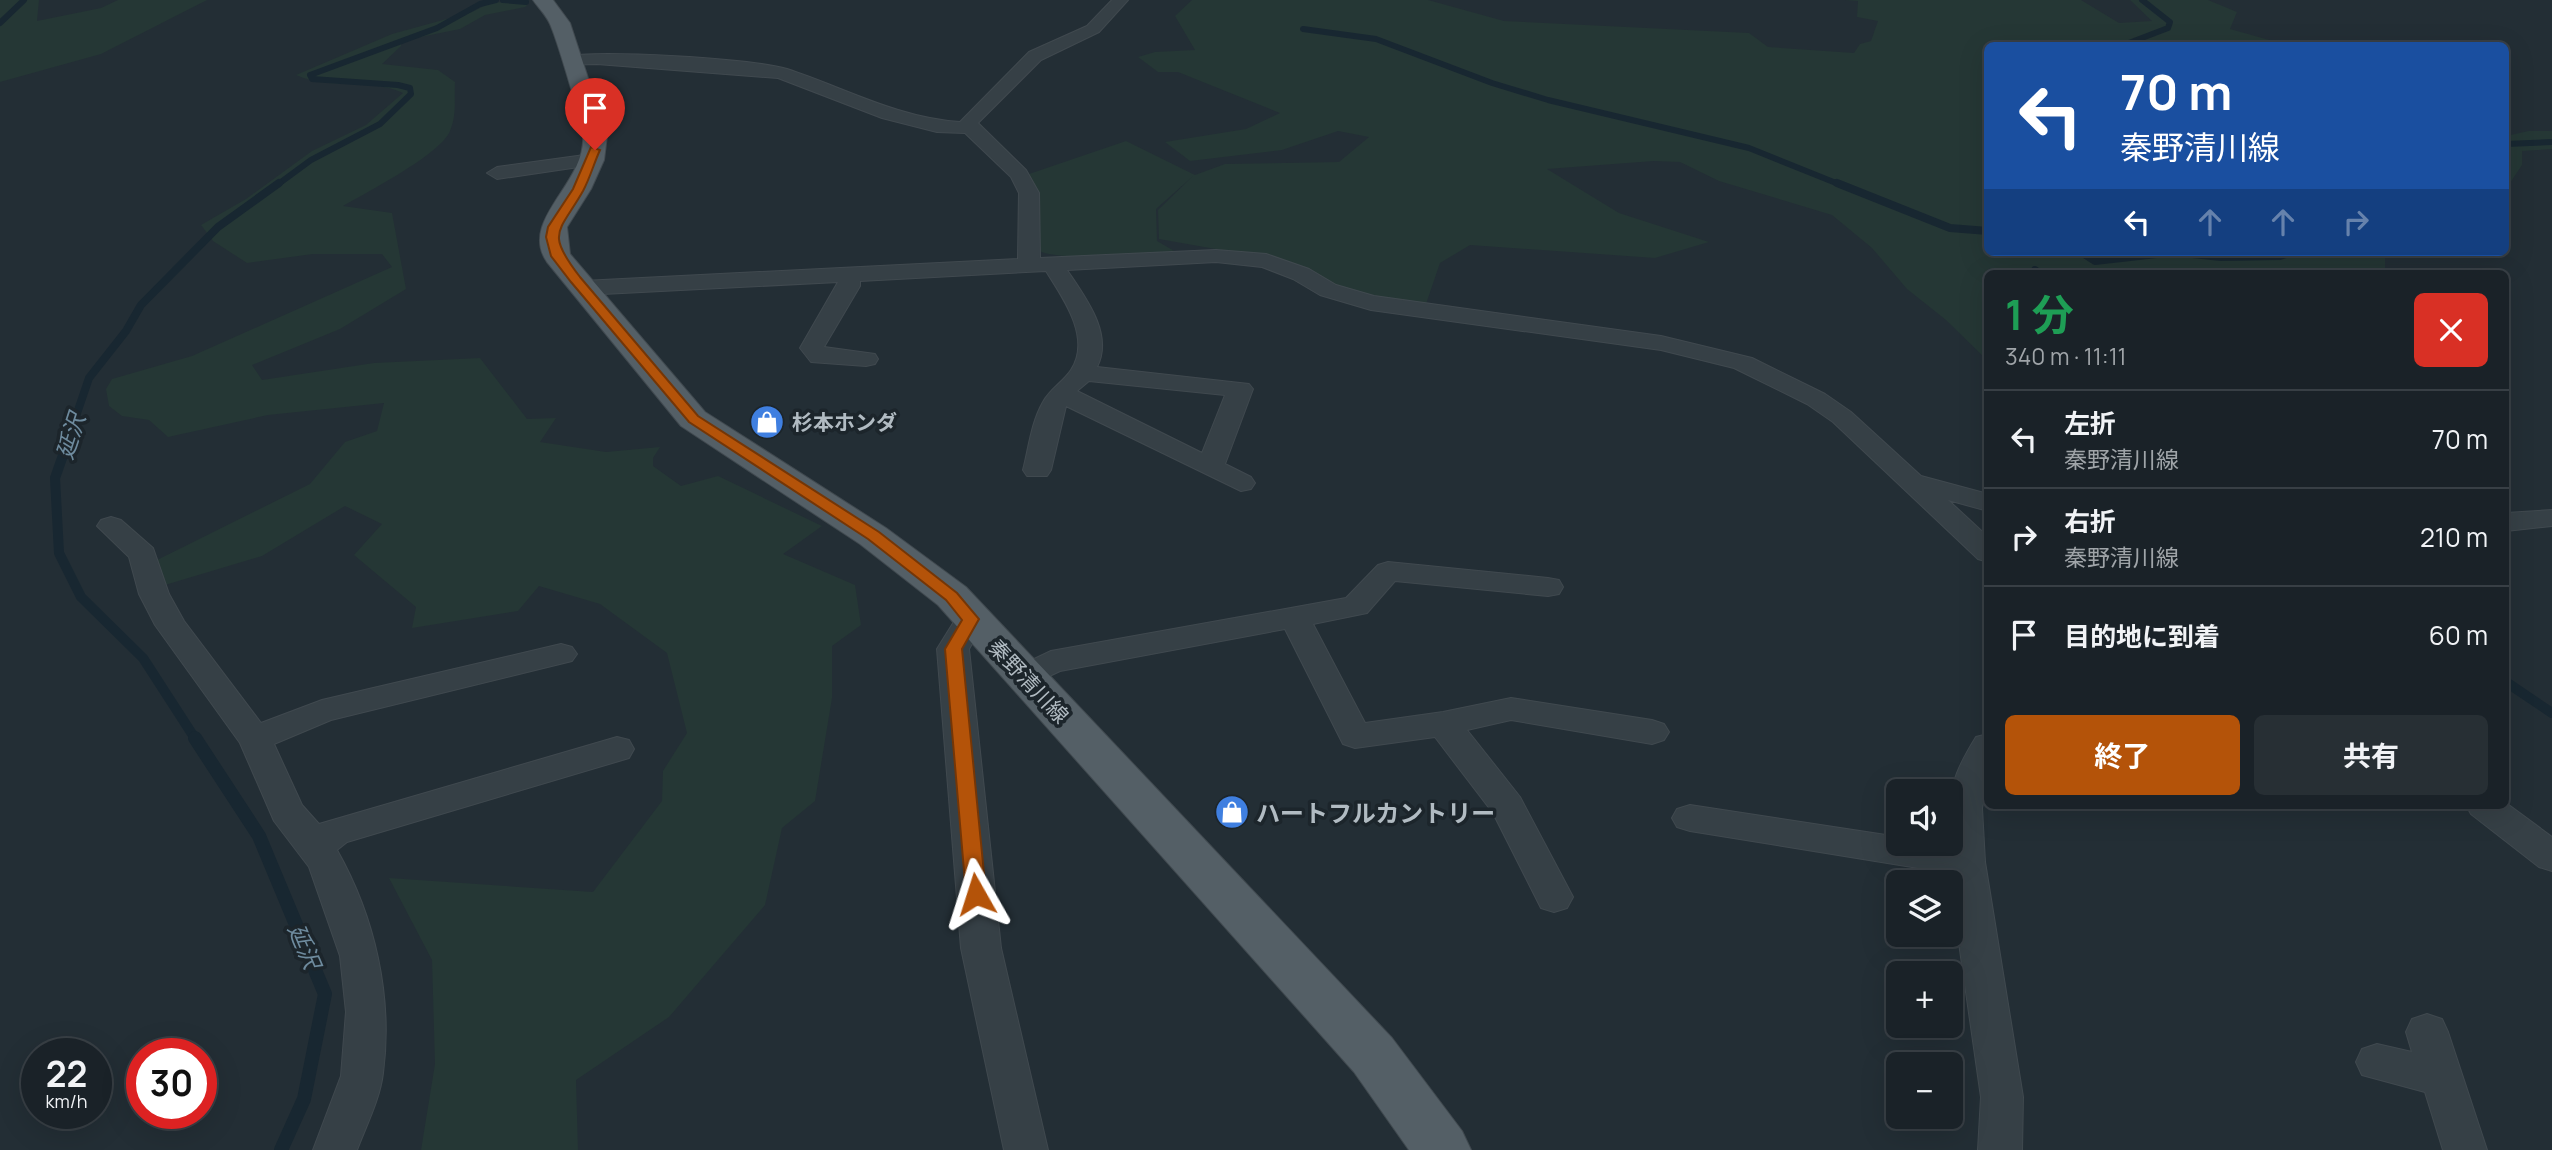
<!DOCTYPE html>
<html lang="ja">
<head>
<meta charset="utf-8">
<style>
  :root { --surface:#1a2228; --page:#272f34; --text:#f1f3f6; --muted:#9fa4a8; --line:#383f45; --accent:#b45309 }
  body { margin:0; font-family:Manrope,"Noto Sans JP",sans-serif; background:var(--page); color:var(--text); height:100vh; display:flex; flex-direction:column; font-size:26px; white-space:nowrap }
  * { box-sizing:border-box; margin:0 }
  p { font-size:23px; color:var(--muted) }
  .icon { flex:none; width:38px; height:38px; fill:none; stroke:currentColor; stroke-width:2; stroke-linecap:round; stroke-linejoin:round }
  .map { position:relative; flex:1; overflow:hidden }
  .drawer { position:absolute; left:1984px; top:270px; width:525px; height:539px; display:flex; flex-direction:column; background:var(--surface); border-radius:10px; box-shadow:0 7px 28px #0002,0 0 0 2px var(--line) }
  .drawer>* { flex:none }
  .hud { position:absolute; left:1984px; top:42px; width:525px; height:214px; border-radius:10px; box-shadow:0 7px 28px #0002,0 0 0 2px var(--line); background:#1a4fa0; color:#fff; overflow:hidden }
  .tools { position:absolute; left:1886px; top:779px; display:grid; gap:14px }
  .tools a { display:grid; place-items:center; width:77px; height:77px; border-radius:10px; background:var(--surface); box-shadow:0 7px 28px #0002,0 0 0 2px var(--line); font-size:35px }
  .speed { position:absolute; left:21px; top:1038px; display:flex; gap:14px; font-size:35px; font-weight:700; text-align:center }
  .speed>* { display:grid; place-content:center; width:91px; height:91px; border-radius:50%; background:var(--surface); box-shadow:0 7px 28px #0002,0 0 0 2px var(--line); line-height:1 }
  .speed small { font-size:18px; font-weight:400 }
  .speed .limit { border:10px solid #d22; background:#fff; color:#111 }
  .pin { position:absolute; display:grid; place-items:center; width:60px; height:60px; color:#fff; margin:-72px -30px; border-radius:50% 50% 50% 0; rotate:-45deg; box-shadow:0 0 7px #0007 }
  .pin .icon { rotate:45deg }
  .me { position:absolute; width:77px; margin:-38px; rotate:354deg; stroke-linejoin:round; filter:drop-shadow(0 0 5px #0008) }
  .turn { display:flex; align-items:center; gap:24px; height:147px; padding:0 21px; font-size:32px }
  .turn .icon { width:91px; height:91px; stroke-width:2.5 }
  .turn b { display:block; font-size:49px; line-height:60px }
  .lanes { display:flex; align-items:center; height:66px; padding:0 21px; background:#0003; justify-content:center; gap:35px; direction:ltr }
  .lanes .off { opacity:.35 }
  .round { display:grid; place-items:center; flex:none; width:74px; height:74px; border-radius:10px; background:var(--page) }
  .headline { display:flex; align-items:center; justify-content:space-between; height:119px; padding:0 21px }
  h1 { font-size:42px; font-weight:700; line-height:52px; color:#1e9e55 }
  .button { display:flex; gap:14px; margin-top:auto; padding:14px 21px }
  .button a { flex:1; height:80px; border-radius:10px; background:var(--accent); color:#fff; font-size:28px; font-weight:700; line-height:80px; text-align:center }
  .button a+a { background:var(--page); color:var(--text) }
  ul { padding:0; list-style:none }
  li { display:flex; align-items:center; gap:21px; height:98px; padding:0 21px; border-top:2px solid var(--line) }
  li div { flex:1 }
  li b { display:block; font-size:26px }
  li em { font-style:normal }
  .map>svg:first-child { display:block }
  .green { fill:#253735 }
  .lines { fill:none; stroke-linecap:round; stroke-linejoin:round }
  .stream-far3 { stroke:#182731; stroke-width:6 }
  .stream-far2 { stroke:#182731; stroke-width:8 }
  .stream-far1 { stroke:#182731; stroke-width:10 }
  .stream { stroke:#182731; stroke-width:14 }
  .minor-casing { stroke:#40494f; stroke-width:2 }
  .primary-casing { stroke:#40494f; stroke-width:2 }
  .minor { fill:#364046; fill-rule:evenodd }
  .primary { fill:#545f66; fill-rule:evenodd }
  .route { fill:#b45309; stroke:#753606; stroke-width:2 }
  .labels { text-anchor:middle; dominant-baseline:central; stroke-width:7; stroke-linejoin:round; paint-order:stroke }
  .poi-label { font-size:21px; font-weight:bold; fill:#b1bbc2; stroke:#1c252b; text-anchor:start }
  .street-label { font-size:21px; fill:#b1bbc2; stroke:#1c252b }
  .water-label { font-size:23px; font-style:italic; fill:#6e8b9e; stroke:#1c252b }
  .near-poi-label { font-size:24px; font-weight:bold; fill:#b1bbc2; stroke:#1c252b; text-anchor:start }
</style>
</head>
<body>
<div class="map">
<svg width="2552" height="1150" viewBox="0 0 2552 1150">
  <rect width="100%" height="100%" fill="#232e35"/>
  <!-- green -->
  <g class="green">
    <polygon points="0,0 39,0 37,21 101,8 118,0 207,0 101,54 0,82"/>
    <path d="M1192,0H1428L1504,21L1749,33L1768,47L1854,53L1860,44L1871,41L1878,21L1857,17L1858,1L1845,0H2081L2119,23L2152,21L2130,0H2208L2237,12L2230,29L2280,43L2270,46H1988V252H2385V273H1988V361L1946,320L1907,289L1872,248L1832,215L1719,181L1680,162L1654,161L1547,169L1619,213L1709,242L1655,258L1470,245L1440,263L1426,304L1373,296L1331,285L1238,253L1159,239L1158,210L1193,176L1156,209L1157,241L1176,252C1145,253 1062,263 1037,250L1035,191L1029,174L1126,141L1195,175L1225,164L1339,162L1369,137L1338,131L1282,150L1190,161L1165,142L1246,129L1280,113L1178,72H1158L1138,57L1155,52L1195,50L1175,16Z"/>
    <path d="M492,2L528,4L525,7L485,15L460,29L401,41V46L382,64L438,70L455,82C454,99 457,115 450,131C441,154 366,193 343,206L392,213L406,289L340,329L252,365L262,380L374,363L480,358L527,419L556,418L540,442L606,452L660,447L653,458V466L681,486L718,476L822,526L783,554L855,585L861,625L832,646V698L815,801L782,828L765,905L669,1017L576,1080L578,1150H421L435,1064L432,960L389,878L593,892L662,801L663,771L687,733L667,653L600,604L539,586L518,611L412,628L416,607L354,555L382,524L345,506L262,556L165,585L149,564L310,484L345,442L377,431L384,403L268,415L168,437L149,420L122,416L109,406L106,389L112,379L192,356L392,267L382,254H313L247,263L213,241L201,225L246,199L312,151L366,125L403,93C372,78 332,91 296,75L392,34L472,12Z"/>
    <polygon points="2529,131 2552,131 2552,149 2522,151 2522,165 2506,189 2510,201 2506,203 2506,136"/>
  </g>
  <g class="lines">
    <!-- stream-far3 -->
    <g class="stream-far3">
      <polyline points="503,0 526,2"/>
      <polyline points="0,23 24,0"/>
      <polyline points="1303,29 1376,39 1492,83 1548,100 1749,148 1841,185"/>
      <polyline points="2121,46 2168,28 2170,22 2142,0"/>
      <polyline points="2506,144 2552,142"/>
      <polyline points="277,185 311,160 380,124 411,94 410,88 398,85 312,79 310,75 437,28 480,4 496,0"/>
    </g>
    <!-- stream-far2 -->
    <g class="stream-far2">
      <polyline points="1837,183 1950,228 1988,231"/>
      <polyline points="2081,252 2095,261 2174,252 2221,257 2280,256 2292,252"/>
      <polyline points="2034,273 2035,270"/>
      <polyline points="73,425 89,378 126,331 141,305 218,227 279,183"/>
    </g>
    <!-- stream-far1 -->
    <g class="stream-far1">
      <polyline points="74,424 55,478 59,553 81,597 143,658 196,740"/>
      <polyline points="2506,682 2552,713"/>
    </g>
    <!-- stream -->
    <polyline class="stream" points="195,738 259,836 325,994 304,1099 281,1150"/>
    <!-- minor casing -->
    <g class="minor-casing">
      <g id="minor">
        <path d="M1112,0H1128L1099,32L1041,60L978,123L1026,170L1039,193L1040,258L1216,250L1266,254L1309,269L1336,285L1374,296L1661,336L1752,358L1825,394L1851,412L1921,476L1988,494V511L1948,500L1988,537V562L1978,559L1833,422L1807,404L1734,368L1661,350L1371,310L1320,295L1293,279L1262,267L1216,262L1067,270C1085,297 1114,334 1097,367L1249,384L1253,389L1225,464L1251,477L1255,483L1251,489L1241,491L1066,406L1051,470L1047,476H1027L1023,470C1029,447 1031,423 1043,402C1050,389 1063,382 1071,370C1092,338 1063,298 1046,271L860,281V286L824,347L875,354L878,359L875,364L866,366L811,362L800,348L838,282L583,295L572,288L583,281L1018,259L1019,193L1011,177L965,133L937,132L882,118L778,78L597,64L564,65V57C598,49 753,59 787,69C845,88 898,118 960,122L1029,52L1087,26ZM1089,381L1225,395L1202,453L1077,391Z"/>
        <polygon points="592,154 599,156 602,160 599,164 497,179 487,173 497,167"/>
        <polygon points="2552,510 2552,526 2506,531 2506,513"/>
        <path d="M111,517L121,520L153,548L169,594L184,621L261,723L322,700L561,644L572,647L577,654L572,661L331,720L274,744L302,805L319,824L617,737L629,740L634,749L629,758L347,842L337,850C375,917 393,997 383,1073C380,1099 366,1126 357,1150H313L341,1076L346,1012L340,956L309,867L274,821L240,743L155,625L139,594L129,557L97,526L101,520Z"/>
        <polygon points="1388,562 1548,578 1559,580 1563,587 1559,594 1548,596 1395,581 1367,613 1313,624 1365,723 1443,712 1511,698 1652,720 1664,724 1669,732 1664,740 1652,744 1511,720 1467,730 1520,797 1573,897 1567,908 1554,912 1541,908 1493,813 1435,737 1355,748 1343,744 1285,629 1060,671 1026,687 1015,684 1010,676 1015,668 1051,651 1346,598 1378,565"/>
        <polygon points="971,609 982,612 986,619 969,649 1001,948 1048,1150 1004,1150 961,948 937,649 960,612"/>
        <path d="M1988,734V779L1982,808L1985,862L2023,1097L2022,1150H1978L1981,1097L1949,873L1690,831L1677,827L1672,818L1677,809L1690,805L1899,837V844L1947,845L1951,844C1951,791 1947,784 1976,737Z"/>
        <polygon points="2506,803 2552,837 2552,871 2539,867 2471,814 2466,805"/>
        <polygon points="2427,1014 2442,1019 2448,1032 2487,1150 2443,1150 2425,1092 2362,1075 2356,1062 2362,1049 2377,1044 2412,1052 2406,1032 2412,1019"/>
      </g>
    </g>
    <!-- primary casing -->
    <g class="primary-casing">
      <path id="primary" d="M533,0H553L570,23L607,136L604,160L591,189L567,227L570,254L705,412L886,528L966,587L1392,1038L1462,1131L1471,1150H1409L1354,1072L938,605L860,544L681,426L547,262C518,220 587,183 583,135C581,120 556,35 549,22C545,14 538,7 533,0Z"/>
    </g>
    <!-- minor -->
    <use href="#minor" class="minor"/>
    <!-- primary -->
    <use href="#primary" class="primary"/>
  </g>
  <!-- route -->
  <path class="route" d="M591,147L600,150C594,163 590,178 583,191C559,233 545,232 580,277L698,416L879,532L957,593L979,619L962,649L986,894L983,899H969L966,894L945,649L962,620L946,600L868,539L689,422L571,282L551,256L546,237L548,227L573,189Z"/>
  <!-- icons -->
  <defs>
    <g id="shop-disc" transform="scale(1.75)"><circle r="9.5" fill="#3f7fe0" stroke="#1c252b"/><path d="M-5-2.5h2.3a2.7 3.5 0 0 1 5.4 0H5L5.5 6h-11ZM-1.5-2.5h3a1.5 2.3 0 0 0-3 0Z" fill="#fff"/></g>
  </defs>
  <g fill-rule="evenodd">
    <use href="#shop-disc" x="767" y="422"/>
    <use href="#shop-disc" x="1232" y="812"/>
  </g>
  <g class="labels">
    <!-- poi labels -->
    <g class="poi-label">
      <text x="792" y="422">杉本ホンダ</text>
    </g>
    <!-- street labels -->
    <g class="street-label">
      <text transform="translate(1029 681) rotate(47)">秦野清川線</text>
    </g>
    <!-- water labels -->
    <g class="water-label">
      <text transform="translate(70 436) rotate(-72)">延沢</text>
      <text transform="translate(305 946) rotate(67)">延沢</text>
    </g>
    <!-- near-poi labels -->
    <g class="near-poi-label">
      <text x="1256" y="812">ハートフルカントリー</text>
    </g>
  </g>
</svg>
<div class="tools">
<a><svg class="icon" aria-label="sound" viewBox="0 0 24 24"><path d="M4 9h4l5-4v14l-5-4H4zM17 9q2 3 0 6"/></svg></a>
<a><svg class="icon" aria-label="layers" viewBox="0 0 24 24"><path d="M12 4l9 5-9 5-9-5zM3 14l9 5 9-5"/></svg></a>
<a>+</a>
<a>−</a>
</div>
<div class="speed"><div>22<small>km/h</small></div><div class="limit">30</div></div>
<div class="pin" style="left:595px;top:150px;background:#d93025"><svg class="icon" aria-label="arrive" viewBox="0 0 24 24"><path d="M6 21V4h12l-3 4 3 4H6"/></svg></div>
<svg class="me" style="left:976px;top:894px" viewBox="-20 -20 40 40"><path d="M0-17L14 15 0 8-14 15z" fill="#b45309" stroke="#fff" stroke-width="4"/></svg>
<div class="hud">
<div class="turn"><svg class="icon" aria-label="left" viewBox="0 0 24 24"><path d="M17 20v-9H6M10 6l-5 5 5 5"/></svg><div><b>70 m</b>秦野清川線</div></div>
<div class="lanes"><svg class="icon" aria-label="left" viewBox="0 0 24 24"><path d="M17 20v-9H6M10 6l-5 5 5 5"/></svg><svg class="icon off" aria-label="ahead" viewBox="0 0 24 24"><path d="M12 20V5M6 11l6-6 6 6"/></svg><svg class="icon off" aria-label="ahead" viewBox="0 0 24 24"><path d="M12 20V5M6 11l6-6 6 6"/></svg><svg class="icon off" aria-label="right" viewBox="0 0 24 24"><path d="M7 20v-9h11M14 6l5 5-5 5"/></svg></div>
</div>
<section class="drawer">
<div class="headline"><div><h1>1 分</h1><p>340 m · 11:11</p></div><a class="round" style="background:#d93025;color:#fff"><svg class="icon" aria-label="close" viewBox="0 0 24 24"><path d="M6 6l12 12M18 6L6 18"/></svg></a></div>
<ul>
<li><svg class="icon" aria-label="left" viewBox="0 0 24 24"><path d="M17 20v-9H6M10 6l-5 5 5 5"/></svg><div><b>左折</b><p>秦野清川線</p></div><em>70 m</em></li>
<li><svg class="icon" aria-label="right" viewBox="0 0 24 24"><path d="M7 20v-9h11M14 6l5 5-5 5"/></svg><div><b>右折</b><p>秦野清川線</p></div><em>210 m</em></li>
<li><svg class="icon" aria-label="arrive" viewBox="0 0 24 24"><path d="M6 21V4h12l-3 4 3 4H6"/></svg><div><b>目的地に到着</b></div><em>60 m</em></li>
</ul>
<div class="button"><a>終了</a><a>共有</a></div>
</section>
</div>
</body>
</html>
